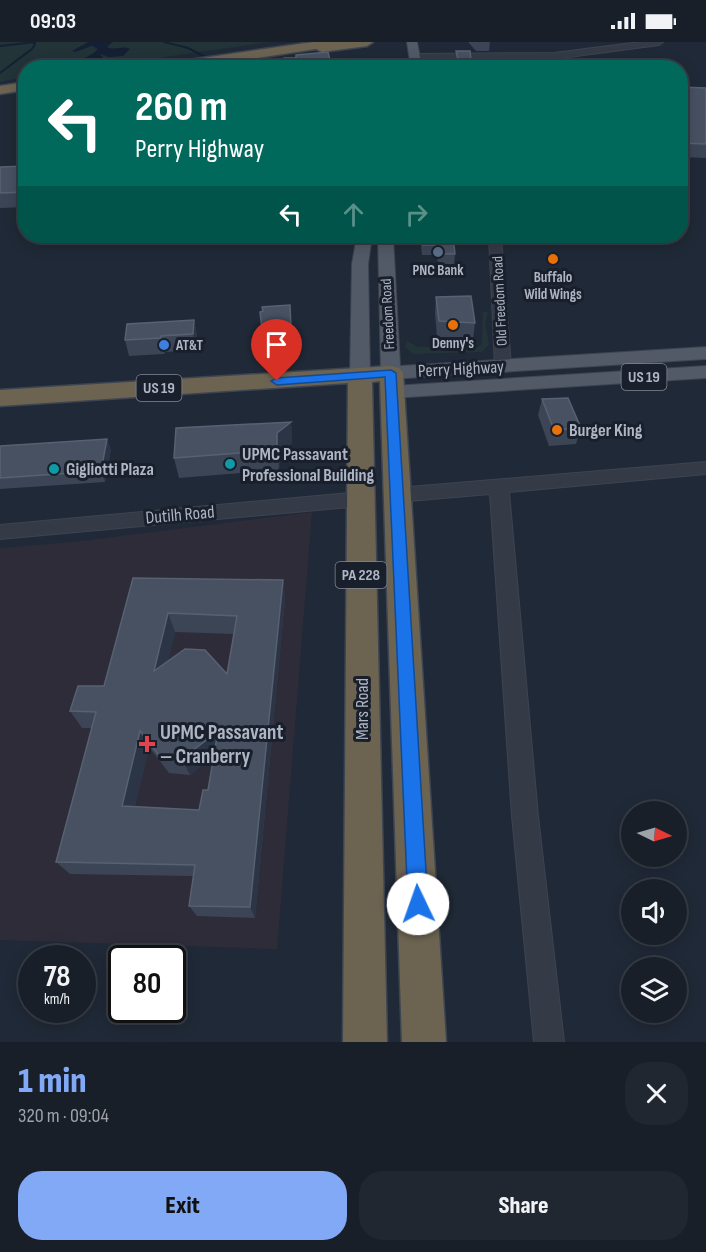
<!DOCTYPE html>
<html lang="en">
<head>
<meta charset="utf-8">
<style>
  :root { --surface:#181f29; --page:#212731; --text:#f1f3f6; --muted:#9fa2a8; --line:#363d46; --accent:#82a9f5 }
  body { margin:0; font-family:"Sofia Sans Condensed",sans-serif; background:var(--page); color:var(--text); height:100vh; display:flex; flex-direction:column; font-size:22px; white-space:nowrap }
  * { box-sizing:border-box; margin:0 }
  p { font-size:20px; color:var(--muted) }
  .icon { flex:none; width:33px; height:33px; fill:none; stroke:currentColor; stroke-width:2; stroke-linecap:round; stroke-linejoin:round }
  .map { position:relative; height:1000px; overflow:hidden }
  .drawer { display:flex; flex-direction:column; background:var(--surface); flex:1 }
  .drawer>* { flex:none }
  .guide { position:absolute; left:18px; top:18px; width:670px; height:183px; border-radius:24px; box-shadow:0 3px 15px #0003,0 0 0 2px var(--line); background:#00695c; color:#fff; overflow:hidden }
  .needle { width:39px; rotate:95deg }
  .fabs { position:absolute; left:621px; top:759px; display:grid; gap:12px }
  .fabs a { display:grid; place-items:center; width:66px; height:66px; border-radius:50%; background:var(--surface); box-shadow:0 3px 15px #0003,0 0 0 2px var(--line); font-size:30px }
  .speed { position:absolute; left:18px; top:903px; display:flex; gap:12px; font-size:30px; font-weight:700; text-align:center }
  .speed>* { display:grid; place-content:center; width:78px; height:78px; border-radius:50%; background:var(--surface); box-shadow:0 3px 15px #0003,0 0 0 2px var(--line); line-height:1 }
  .speed small { font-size:15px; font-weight:400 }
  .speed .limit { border:3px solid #111; border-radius:9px; background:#fff; color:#111 }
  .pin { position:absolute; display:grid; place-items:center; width:51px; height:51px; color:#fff; margin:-62px -26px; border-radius:50% 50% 50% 0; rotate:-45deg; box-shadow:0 0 6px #0007 }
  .pin .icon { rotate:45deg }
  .me { position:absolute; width:66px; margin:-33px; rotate:357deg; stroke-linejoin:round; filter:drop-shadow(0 0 4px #0008) }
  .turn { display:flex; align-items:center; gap:21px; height:126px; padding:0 18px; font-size:27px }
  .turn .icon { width:78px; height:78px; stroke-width:2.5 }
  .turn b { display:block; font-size:42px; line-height:51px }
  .lanes { display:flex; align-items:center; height:57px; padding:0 18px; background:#0003; justify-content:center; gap:30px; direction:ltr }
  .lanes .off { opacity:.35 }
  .round { display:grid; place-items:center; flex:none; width:63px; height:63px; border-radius:24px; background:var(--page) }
  .summary { display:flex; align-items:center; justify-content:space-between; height:102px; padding:0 18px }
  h1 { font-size:36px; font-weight:800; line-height:45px; color:var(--accent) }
  .primary-button { display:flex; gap:12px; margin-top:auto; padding:12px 18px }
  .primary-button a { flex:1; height:69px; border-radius:24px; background:var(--accent); color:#111; font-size:24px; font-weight:800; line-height:69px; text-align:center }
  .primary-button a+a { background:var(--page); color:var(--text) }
  .status { display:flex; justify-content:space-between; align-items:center; height:42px; padding:0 30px; background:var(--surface); direction:ltr }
  .status svg { height:16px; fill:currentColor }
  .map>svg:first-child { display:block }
  .medical { fill:#2e2c39 }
  .green { fill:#223438 }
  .water { fill:#152034 }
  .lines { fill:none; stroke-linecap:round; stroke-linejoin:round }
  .stream { stroke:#152034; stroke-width:2 }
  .minor-casing { stroke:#3d4451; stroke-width:2 }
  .major-casing { stroke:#3d4451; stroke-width:2 }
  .highway-casing { stroke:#3e4552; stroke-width:3 }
  .minor { fill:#343b47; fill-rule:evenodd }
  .major { fill:#525a67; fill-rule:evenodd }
  .highway { fill:#6d6351; fill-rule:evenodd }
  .wall { fill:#3b4556; fill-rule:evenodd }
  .shaded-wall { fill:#2b3545 }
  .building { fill:#475162; stroke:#576171; stroke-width:1.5; fill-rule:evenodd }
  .route { fill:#1a73e8; stroke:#114b97; stroke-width:1.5 }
  .service-dot { fill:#5c6f8a; stroke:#19202c; stroke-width:2 }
  .food-dot { fill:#e8710a; stroke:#19202c; stroke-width:2 }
  .shop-dot { fill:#3f7fe0; stroke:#19202c; stroke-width:2 }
  .culture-dot { fill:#0f9aa8; stroke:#19202c; stroke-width:2 }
  .health-dot { fill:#e0444e; stroke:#19202c; stroke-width:2 }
  .labels { text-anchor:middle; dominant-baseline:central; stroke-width:6; stroke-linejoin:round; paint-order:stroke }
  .far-poi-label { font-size:15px; font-weight:bold; fill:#aeb5c4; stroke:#19202c }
  .far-street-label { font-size:15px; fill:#aeb5c4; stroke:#19202c }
  .shield { fill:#19202c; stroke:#818896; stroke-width:1.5 }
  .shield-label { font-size:16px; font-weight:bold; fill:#aeb5c4 }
  .street-label { font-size:18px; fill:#aeb5c4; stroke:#19202c }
  .poi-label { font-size:18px; font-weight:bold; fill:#aeb5c4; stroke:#19202c; text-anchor:start }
  .near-poi-label { font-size:21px; font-weight:bold; fill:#aeb5c4; stroke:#19202c; text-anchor:start }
</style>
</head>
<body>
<div class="status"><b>09:03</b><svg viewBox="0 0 49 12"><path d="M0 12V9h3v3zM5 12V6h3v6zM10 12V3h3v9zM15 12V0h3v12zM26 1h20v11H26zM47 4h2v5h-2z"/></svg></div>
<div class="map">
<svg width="706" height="1000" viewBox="0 0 706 1000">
  <rect width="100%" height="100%" fill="#202937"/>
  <!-- medical -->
  <polygon class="medical" points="312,470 277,907 0,898 0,506 82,499"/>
  <!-- green -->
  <g class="green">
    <polygon points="0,0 270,0 94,25 26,26 25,35 0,40"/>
    <polygon points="483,270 488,270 485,282 489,302 482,310 413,312 405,305 407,299 418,305 478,305 482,302"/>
  </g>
  <!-- water -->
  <path class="water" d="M88,0H113L107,5C115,9 123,3 130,7L123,14L109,15L100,12L104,17L92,21L79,22C84,14 92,14 98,7L92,4L75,10L72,9Z"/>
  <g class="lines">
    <!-- stream -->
    <g class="stream">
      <polyline points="164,0 188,6 209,17"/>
      <polyline points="0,4 35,0"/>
      <polyline points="217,19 238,26"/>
      <polyline points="0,31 32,7 35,2 33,0"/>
    </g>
    <!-- minor casing -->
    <g class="minor-casing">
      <g id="minor">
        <polygon points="640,0 663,0 659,3 554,17 415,18 411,15 415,12 554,11"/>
        <polygon points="489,194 501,194 511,324 503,329 495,324"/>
        <polygon points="706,420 706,432 509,450 538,774 564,1000 534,1000 512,774 490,452 397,460 390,458 388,453 390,448 397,446"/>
        <polygon points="361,450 368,452 370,457 368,462 361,464 0,497 0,483"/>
      </g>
    </g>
    <!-- major casing -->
    <g class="major-casing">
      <g id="major">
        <polygon points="407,0 417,0 422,26 411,26"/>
        <polygon points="357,194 372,194 368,222 370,335 367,339 360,341 353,339 350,335 352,222"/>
        <polygon points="378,194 393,194 400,324 706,305 706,317 391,337 384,335 381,331"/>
        <polygon points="706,324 706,336 392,356 385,355 382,350 385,345 392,344"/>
      </g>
    </g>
    <!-- highway casing -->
    <g class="highway-casing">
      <g id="highway">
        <polygon points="313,0 373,0 367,4 322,10 316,7 191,26 155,26 161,22"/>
        <polygon points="26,40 26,48 0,52 0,44"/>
        <polygon points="391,324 399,326 403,331 446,1000 402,1000 380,339 372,340 387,1000 343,1000 348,341 0,364 0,348"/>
      </g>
    </g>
    <!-- minor -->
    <use href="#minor" class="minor"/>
    <!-- major -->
    <use href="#major" class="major"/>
    <!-- highway -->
    <use href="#highway" class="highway"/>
  </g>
  <!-- wall -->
  <g class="wall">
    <polygon points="468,0 490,0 489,9 476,9"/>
    <polygon points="456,9 472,26 456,26"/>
    <polygon points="681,45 706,46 706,116 681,115"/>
    <polygon points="26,124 26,165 0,166 0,125"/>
    <polygon points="420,194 453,194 455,212 454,223 438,222 437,213 422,213"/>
    <polygon points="436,255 475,281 473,297 437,295 435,271"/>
    <polygon points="290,263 293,303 264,304 260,270"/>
    <polygon points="194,278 197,294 196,308 165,310 164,312 129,314 125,298"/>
    <polygon points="542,357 581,386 576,402 549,404 538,373"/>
    <polygon points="291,380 292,401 280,412 279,428 179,436 174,416"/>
    <polygon points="0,404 111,407 105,440 0,447"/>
    <path d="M133,536L283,538L285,557L255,876L197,874L189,864L193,834L70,832L56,820L92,686H82L70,669L104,644ZM175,590L234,592L227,632L168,619ZM149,705L169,731L190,733L214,713L208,748L199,768L135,764Z"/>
  </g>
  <!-- shaded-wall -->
  <g class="shaded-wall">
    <polygon points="194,278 197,294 196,308 193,292"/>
    <polygon points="291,380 292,401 280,412 279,428 277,408 277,391"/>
    <polygon points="107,397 111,407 105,440 101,429"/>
    <polygon points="283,538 285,557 255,876 250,865"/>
    <polygon points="168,571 175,590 162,647 154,629"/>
    <polygon points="140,689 149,705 132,777 122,764"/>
    <polygon points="218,689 224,706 190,733 182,717"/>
  </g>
  <!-- building -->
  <g class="building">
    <polygon points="456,9 470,9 472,26 460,26"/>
    <polygon points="328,10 332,26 259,26 263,25 263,22 284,19 284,16 296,16 296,13"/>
    <polygon points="681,45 706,46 706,102 681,101"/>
    <polygon points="26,124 26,150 0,151 0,125"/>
    <polygon points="422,194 453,194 455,212 440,212 439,203 423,203"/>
    <polygon points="471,254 475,281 439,279 436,255"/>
    <polygon points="290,263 291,287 262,288 260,270 263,269 262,265"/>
    <polygon points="194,278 193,292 161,294 161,296 125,298 127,282"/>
    <polygon points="568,356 581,386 554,388 542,357"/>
    <polygon points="291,380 277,391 277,408 174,416 176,386"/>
    <polygon points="107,397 101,429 0,436 0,404"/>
    <path d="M133,536L283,538L250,865L189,864L195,823L56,820L96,670L70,669L78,644H104ZM168,571L237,574L227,632L205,608L185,607L154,629ZM140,689L161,716L182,717L218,689L208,748H203L199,768L122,764Z"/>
  </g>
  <!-- route -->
  <polygon class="route" points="391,328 396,331 428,862 425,869 418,872 411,869 408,862 385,335 277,343 271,339 277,336"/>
  <!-- markers -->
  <circle class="service-dot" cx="438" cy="210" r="6"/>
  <g class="food-dot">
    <circle cx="553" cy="217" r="6"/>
    <circle cx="453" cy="283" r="6"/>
    <circle cx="557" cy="388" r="6"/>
  </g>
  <circle class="shop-dot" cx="164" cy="303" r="6"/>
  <g class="culture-dot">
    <circle cx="230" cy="422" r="6"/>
    <circle cx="54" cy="427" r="6"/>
  </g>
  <path class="health-dot" d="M144 693h6v6h6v6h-6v6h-6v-6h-6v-6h6z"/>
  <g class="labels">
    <!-- far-poi labels -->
    <g class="far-poi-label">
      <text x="438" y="228">PNC Bank</text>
      <text x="553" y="235">Buffalo<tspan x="553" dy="17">Wild Wings</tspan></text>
      <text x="453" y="301">Denny's</text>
      <text x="176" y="303" text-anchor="start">AT&amp;T</text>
    </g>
    <!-- far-street labels -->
    <g class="far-street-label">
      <text transform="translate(500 259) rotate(-93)">Old Freedom Road</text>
      <text transform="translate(388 272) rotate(-93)">Freedom Road</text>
    </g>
    <!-- shield labels -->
    <g class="shield">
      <rect x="621.5" y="322" width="45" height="26" rx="4.5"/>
      <rect x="136.5" y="333" width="45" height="26" rx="4.5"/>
      <rect x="335.5" y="520" width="51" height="26" rx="4.5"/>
    </g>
    <g class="shield-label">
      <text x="644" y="335">US 19</text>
      <text x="159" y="346">US 19</text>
      <text x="361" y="533">PA 228</text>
    </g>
    <!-- street labels -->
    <g class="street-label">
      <text transform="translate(461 327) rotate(-3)">Perry Highway</text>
      <text transform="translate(180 473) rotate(-5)">Dutilh Road</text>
      <text transform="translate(362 667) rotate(-90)">Mars Road</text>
    </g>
    <!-- poi labels -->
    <g class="poi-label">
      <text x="569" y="388">Burger King</text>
      <text x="242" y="412">UPMC Passavant<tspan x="242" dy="21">Professional Building</tspan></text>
      <text x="66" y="427">Gigliotti Plaza</text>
    </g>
    <!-- near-poi labels -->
    <g class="near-poi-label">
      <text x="160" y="690">UPMC Passavant<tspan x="160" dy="24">– Cranberry</tspan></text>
    </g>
  </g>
</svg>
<div class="fabs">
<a><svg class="needle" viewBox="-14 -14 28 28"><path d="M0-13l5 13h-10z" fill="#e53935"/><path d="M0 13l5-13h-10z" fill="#9fa2a8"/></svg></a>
<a><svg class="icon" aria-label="sound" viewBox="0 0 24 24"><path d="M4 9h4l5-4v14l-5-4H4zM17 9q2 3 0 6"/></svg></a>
<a><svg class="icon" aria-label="layers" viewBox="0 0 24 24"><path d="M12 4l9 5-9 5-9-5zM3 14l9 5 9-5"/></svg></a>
</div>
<div class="speed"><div>78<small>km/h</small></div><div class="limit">80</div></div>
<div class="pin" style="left:277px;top:339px;background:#d93025"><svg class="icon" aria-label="arrive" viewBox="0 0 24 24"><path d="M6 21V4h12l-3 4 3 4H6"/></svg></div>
<svg class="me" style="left:418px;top:862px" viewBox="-20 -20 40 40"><circle r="19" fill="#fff"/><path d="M0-13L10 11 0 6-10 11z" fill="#1a73e8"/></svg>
<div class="guide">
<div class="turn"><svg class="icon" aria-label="left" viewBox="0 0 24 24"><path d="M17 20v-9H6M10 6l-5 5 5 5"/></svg><div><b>260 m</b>Perry Highway</div></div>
<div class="lanes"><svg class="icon" aria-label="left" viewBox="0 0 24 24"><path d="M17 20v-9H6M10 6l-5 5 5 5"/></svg><svg class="icon off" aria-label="ahead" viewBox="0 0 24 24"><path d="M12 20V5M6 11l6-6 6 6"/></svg><svg class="icon off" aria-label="right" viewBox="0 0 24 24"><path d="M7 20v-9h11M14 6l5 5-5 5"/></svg></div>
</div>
</div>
<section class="drawer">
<div class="summary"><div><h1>1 min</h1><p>320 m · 09:04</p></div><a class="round"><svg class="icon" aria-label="close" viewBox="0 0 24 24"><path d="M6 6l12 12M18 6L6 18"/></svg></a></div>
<div class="primary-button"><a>Exit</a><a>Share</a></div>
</section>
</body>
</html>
